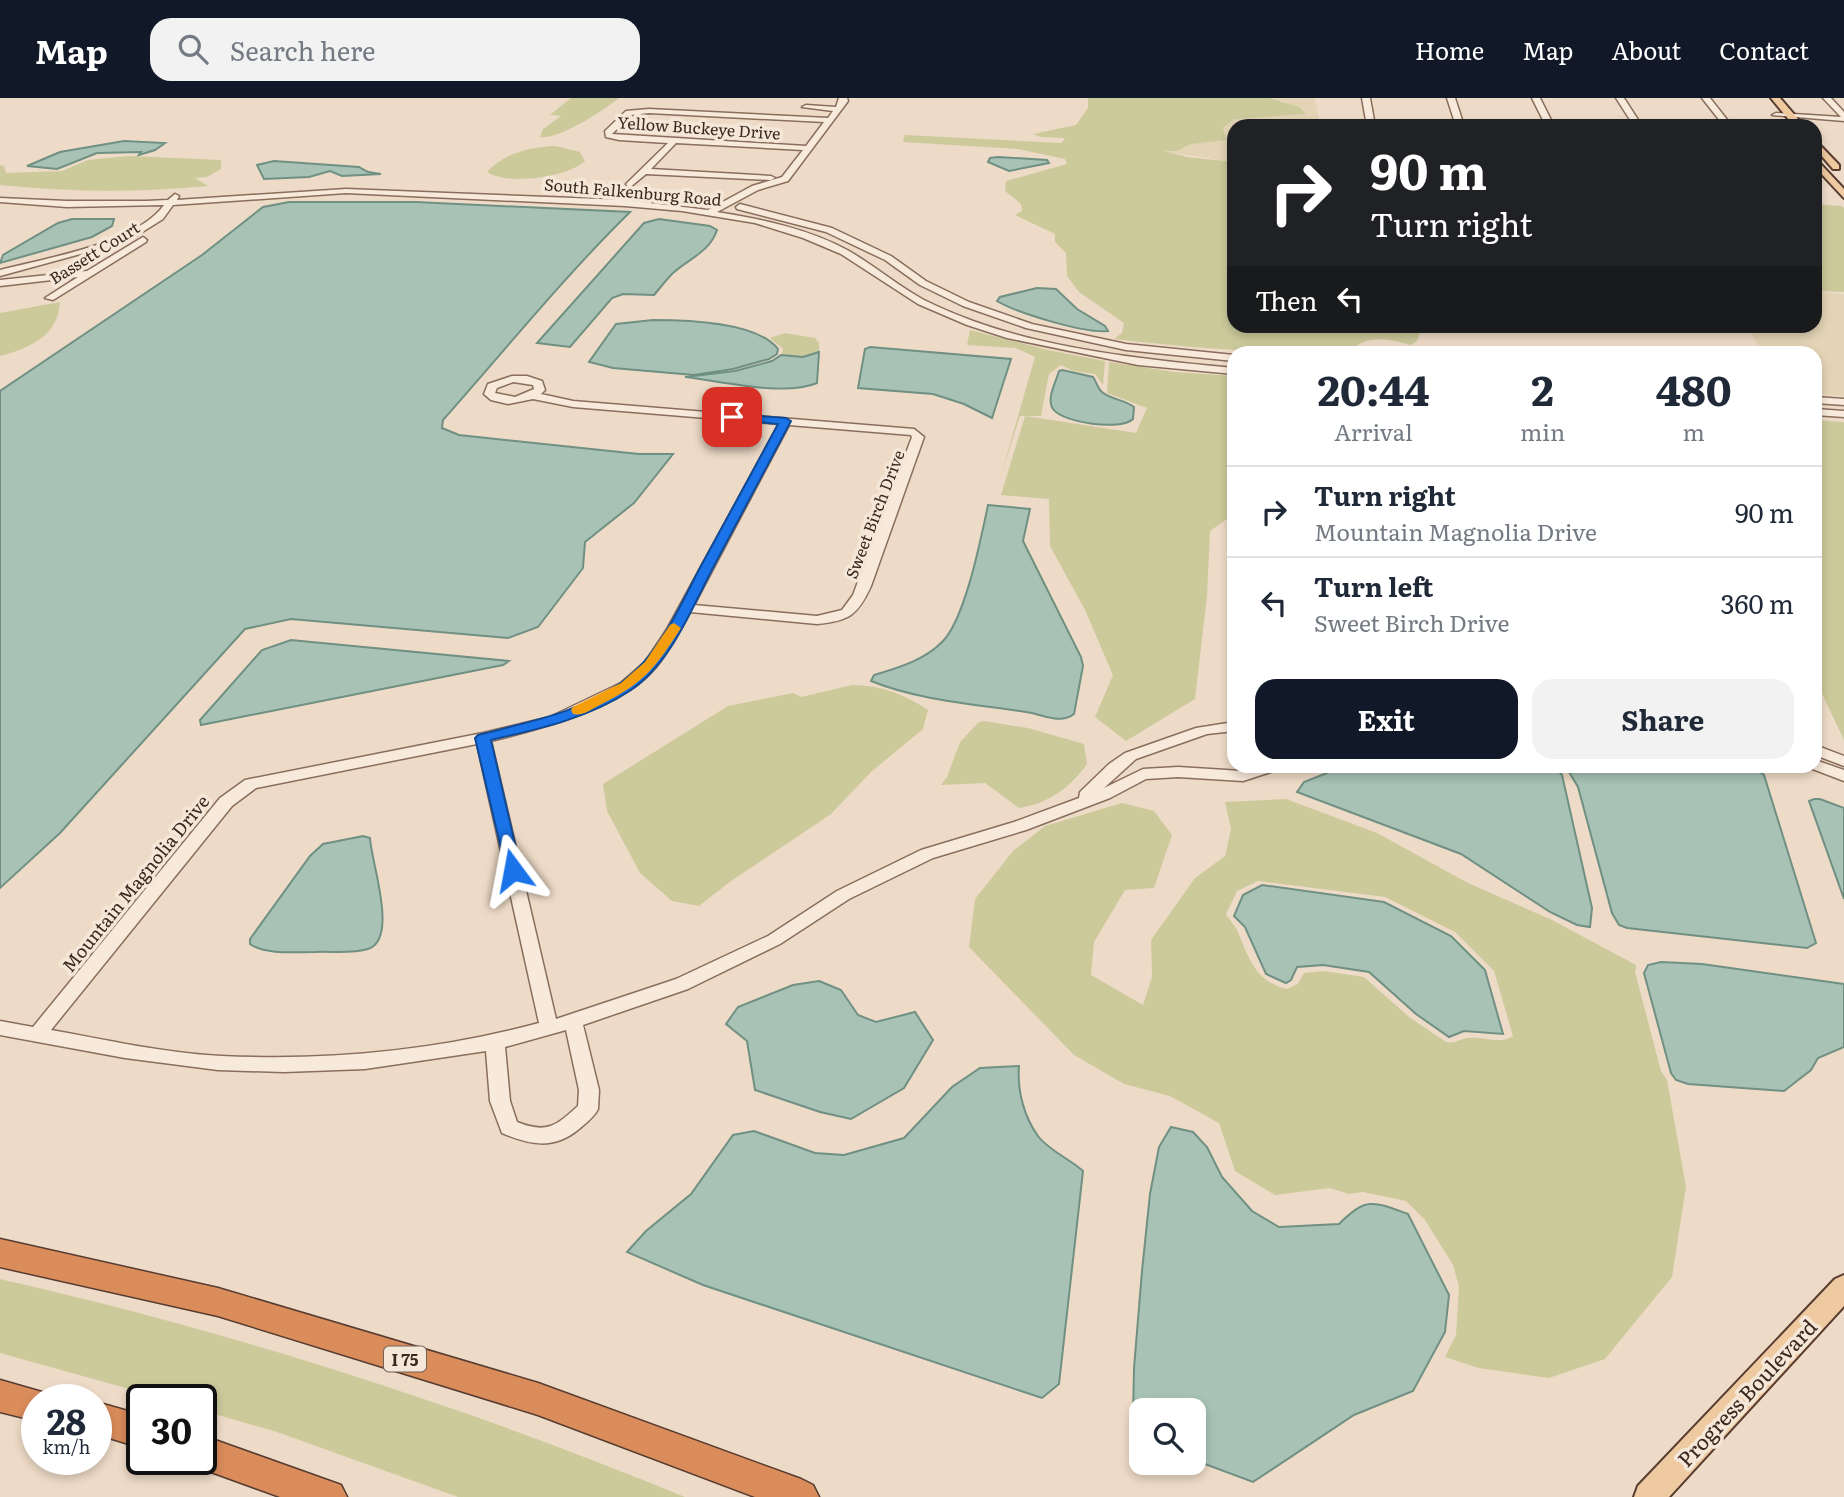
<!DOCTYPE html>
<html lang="en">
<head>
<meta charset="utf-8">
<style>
  :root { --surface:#fff; --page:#f2f2f3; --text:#1f2937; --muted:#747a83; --line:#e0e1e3; --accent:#111827 }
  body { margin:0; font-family:Literata,serif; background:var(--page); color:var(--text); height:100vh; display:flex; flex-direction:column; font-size:26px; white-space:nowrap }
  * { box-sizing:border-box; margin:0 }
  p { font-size:23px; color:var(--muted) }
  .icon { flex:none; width:38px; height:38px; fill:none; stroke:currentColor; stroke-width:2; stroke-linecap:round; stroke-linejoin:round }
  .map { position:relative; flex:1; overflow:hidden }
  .side { position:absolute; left:1227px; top:248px; width:595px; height:427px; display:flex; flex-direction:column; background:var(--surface); border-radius:21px; box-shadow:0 4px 10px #0003 }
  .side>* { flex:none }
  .banner { position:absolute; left:1227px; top:21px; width:595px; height:214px; border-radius:21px; box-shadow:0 4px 10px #0003; background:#202124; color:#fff; overflow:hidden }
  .tools { position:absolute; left:1129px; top:1300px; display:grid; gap:14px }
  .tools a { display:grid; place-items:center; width:77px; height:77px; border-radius:14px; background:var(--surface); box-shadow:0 4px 10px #0003; font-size:35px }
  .speed { position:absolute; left:21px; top:1286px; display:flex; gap:14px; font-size:35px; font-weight:700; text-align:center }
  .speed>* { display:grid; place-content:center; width:91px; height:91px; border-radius:50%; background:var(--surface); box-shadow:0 4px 10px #0003; line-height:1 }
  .speed small { font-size:18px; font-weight:400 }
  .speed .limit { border:4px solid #111; border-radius:10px; background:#fff; color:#111 }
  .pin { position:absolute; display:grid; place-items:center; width:60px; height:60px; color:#fff; margin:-30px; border-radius:14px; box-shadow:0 4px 10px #0006 }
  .me { position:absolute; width:77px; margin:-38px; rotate:347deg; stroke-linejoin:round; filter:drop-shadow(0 0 5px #0008) }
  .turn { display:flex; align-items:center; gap:24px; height:147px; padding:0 28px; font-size:32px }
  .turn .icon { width:91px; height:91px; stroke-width:2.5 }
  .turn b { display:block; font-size:49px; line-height:60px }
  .then { display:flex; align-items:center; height:66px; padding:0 28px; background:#0003; gap:14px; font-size:26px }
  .eta { display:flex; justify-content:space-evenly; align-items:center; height:119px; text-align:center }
  .eta b { font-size:42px; font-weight:700; line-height:49px }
  .cta { display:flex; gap:14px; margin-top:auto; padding:14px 28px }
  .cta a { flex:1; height:80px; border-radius:21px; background:var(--accent); color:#fff; font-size:28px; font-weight:700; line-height:80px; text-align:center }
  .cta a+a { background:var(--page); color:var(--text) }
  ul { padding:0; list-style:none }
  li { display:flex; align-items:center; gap:21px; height:91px; padding:0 28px; border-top:2px solid var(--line) }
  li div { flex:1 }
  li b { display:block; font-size:26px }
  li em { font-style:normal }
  header { display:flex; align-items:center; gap:42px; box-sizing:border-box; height:98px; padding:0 35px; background:var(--accent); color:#fff }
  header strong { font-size:33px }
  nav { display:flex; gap:38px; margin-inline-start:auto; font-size:24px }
  .search { width:490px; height:63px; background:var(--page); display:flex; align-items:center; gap:18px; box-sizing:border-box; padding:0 24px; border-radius:21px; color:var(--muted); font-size:26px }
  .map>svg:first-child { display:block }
  .farmland { fill:#e3d4b5 }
  .green { fill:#ccc99b; fill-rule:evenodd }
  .water { fill:#a8c2b6; stroke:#6f9082; stroke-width:2 }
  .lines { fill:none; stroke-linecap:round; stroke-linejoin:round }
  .minor-casing { stroke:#896d5d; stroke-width:3 }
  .major-casing { stroke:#573c31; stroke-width:4 }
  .highway-casing { stroke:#573c31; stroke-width:3 }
  .minor { fill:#f8eada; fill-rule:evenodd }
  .major { fill:#efc9a0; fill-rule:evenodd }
  .highway { fill:#da8c5b; fill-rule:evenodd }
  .route { fill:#1a73e8; stroke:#114b97; stroke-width:2 }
  .slow { fill:#f59e0b }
  .labels { text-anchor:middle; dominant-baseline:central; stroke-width:7; stroke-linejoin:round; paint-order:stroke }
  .far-street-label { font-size:16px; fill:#3a2820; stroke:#f5e7d7 }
  .shield { fill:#f5e7d7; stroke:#726157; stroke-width:2 }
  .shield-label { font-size:16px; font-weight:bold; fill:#3a2820 }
  .street-label { font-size:18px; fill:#3a2820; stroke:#f5e7d7 }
  .near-street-label { font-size:21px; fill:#3a2820; stroke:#f5e7d7 }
</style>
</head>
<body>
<header>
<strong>Map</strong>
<div class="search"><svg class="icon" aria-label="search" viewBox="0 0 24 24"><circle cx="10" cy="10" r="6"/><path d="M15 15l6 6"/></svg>Search here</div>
<nav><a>Home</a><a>Map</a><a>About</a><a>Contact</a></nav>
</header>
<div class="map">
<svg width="1844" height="1399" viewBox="0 0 1844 1399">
  <rect width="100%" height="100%" fill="#eedbc7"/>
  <!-- farmland -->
  <g class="farmland">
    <polygon points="1270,0 1315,0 1320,28 1234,28 1234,64 1161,53 1177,53 1191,46 1209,44 1234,21 1305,15 1286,4"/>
    <polygon points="1815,194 1844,196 1844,298 1815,296 1815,256 1764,255 1745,228 1815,228"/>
  </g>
  <!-- green -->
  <g class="green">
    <path d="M571,0H619C604,12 559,42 540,39L543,31L561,18L550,17Z"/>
    <path d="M1088,0H1270L1299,9L1306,16L1234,21L1223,30L1226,42L1191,46L1177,53H1164L1187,59L1234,64V228H1422L1417,243L1411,247C1389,241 1365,235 1349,255C1270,256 1193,250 1114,241L1122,235L1124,225L1079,194L1067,178L1066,155L1055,144V136L1015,117L1022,113L1021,106L1005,93L1006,83L1067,66L1065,61L1018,51L903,44L905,37L1062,45L1065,40L1041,39L1033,36L1076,27L1088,10Z"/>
    <path d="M555,48L580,54L585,63C568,79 508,88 487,74C504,55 530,49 555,48Z"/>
    <path d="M129,58L221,62V71L207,79L195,80L208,88C138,95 70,94 0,87V67L4,68L6,75L62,73L88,62Z"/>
    <polygon points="1815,106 1842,108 1844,110 1844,194 1815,193"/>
    <path d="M60,204C58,238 30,250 0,258V215Z"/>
    <polygon points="970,232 1048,252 1105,263 1103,287 1095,276 1073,273 1061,267 1049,276 1041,318 1020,318 1000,381 1035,259 1016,250 967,247"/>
    <polygon points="785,235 815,240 819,245 819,254 803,259 781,257 783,251 770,240"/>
    <polygon points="1109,264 1174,274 1234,278 1234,416 1210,433 1207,498 1195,601 1126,643 1095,619 1113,577 1085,512 1050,448 1049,401 1001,397 1025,318 1136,335 1147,310 1107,295"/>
    <polygon points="1815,322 1844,324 1844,642 1815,581"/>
    <path d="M852,587C881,587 903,596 928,612L923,631L871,674L831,716L731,783L699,808L672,803L640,775L607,713L603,686L728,608L793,595L801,599Z"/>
    <path d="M984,623L1028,630L1084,646L1087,666C1070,690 1049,705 1019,710L985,685L941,687L947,679L960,644L979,624Z"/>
    <path d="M1286,701L1377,735L1468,785L1552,822L1636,867L1635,874L1661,973L1667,982L1686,1089L1672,1179L1605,1261L1549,1280L1479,1270L1445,1259L1456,1237L1459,1188L1453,1167L1425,1122L1406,1103L1363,1094L1349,1096L1330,1090L1275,1097L1235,1073L1219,1025L1170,998L1124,986L1074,957L969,849L975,801L1013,753L1045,728L1122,705L1154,713L1172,737L1154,790L1125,792L1094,844L1091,877L1143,907L1152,879L1151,842L1195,780L1225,758L1231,731L1225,704ZM1258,783L1385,799L1455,834L1494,873L1513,938C1501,947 1482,938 1468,940C1460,941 1455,946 1446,944L1409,919L1364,879L1324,873L1304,875L1298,886L1287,891C1256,884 1249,861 1238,834C1235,827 1229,822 1226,816L1237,793Z"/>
    <path d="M0,1181C233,1234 465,1308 685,1399H458L277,1334L201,1312V1302H169L0,1255Z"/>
  </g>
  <!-- water -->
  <g class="water">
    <polygon points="124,43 165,45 155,52 139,57 141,54 97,55 57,71 27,68 60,54"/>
    <polygon points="998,59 1047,62 1049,65 1009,73 988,64 990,60"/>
    <polygon points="274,63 359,69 368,74 381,76 342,78 330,73 309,79 264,81 257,67"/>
    <path d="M289,104H416L630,114C564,179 505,252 443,322L442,330L459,337L639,356H673L634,405L585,444L583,470L538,529L508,540L291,521L245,531L60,735L0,790V293L202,157L263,109Z"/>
    <polygon points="72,121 114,121 112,128 92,139 0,165 3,157 58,125"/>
    <path d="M659,121L710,128L717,132C710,154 688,161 673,175C666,182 660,190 654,197L623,196L612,200L570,249L537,245L644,125Z"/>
    <path d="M1037,190L1056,191L1077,211L1105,228L1108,233C1086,236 1017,215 997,203L1000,199Z"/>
    <path d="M653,222C685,222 757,224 778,251L777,256L769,261L733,271L694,277L613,270L589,264L616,226Z"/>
    <polygon points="870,249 1011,261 992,320 964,306 933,296 858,290 865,251"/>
    <path d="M819,254L817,285C784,299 721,283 685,279L735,273L772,263L781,257L803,259Z"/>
    <path d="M1062,272L1093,279C1097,284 1097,290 1102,294C1111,302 1124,301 1134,309L1133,321C1121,333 1063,325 1053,311C1046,301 1056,284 1059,273Z"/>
    <path d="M988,407L1030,411L1023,443L1081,559L1083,568L1074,616C1060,627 1042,616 1026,614C974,606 921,603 871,583L874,577C897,570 925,562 942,544C965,522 981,440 988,407Z"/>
    <polygon points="291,542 301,543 509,563 503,567 201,627 200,622 262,552"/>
    <polygon points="1750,668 1764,677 1816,845 1807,850 1627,830 1619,827 1612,815 1578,689 1566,669"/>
    <polygon points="1342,669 1555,669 1562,677 1592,810 1590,829 1577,827 1550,814 1461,756 1297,694 1304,684"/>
    <polygon points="1814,701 1820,701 1844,710 1844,801 1809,703"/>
    <path d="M363,738L370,740C371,764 399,841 368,851C352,856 331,853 314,854C296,854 265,857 250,846V841L310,758L323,746Z"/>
    <polygon points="1262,787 1384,804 1451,838 1485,872 1503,936 1464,933 1449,939 1416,916 1369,874 1323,867 1297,869 1291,882 1286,885 1266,876 1245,829 1234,818 1243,797"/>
    <polygon points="1661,864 1702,866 1844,886 1844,949 1818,960 1811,972 1784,993 1688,986 1676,982 1671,975 1644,875 1648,867"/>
    <polygon points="819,883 841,892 858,917 876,924 915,914 933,942 904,990 851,1021 820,1014 755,992 747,943 726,926 738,909 793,887"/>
    <path d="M1019,968C1017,992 1024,1019 1038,1038C1048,1052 1070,1061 1083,1073L1059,1286L1042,1300L703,1187L627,1154L646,1133L691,1096L733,1037L754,1033L815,1055L844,1057L904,1040L952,989L980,970Z"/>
    <path d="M1171,1029L1193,1034L1207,1049L1222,1079L1252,1113L1279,1129L1339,1126C1366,1099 1373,1103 1408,1116L1449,1197L1445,1234L1413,1293L1354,1317L1253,1384L1194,1362V1312H1141V1334L1133,1323L1134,1270L1142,1173L1150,1096L1159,1049Z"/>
  </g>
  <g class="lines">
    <!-- minor casing -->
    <g class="minor-casing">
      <g id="minor">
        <path d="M839,0H847L848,3L788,83L758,92L717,114C761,121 809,131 849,153C875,168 898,188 924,202C940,210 957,217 973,223C1053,252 1150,262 1234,270V276L1138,267L1007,240L967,227L918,206L841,156L803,140L755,125L682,113L625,108L346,95L173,107L163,121L128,143L0,178V172C46,160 136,146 164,107L67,109L0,104V100L67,103H146L168,102L175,96L179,98L177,102L346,91L625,102L708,112L752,88L782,79L803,52L676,45L651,71L771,78L775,80L771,82L646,76L629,90L626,86L668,45L619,42L606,39L605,33L626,13L649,11L828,20L833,13L802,9L806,7L836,9ZM649,15L824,24L806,48L612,36L631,17Z"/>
        <polygon points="1362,0 1370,0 1375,28 1367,28"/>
        <polygon points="1447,0 1455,0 1464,28 1456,28"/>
        <polygon points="1532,0 1540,0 1554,28 1546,28"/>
        <polygon points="1616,0 1624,0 1642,28 1634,28"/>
        <polygon points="1702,0 1710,0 1732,28 1724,28"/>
        <polygon points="1823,0 1831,0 1844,14 1844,23 1772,17 1776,15 1841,19"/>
        <polygon points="740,106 832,130 891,158 926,183 969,204 1032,226 1126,246 1234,257 1234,263 1126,252 1026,230 963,208 920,187 885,162 826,134 737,111 736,109"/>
        <polygon points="143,139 147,142 146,144 53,202 45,200 78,179 0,188 0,182 87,173"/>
        <path d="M527,278L542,283L545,292L541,296L573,303L914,331L924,339L871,488C858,517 849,523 817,526L690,514C680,533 669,553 656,569C621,611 542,630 491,643L556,921L676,881L768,838L837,793L921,752L1014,724L1079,700L1080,694L1109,666L1125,655L1196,630L1234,624V633L1207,636L1136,661L1104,690L1143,671L1178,669L1242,673L1257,668H1282L1280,671L1243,683L1178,679L1146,681L1110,700L1026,732L933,760L849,801L780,846L688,891L583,927L599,992L598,1011C594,1019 586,1025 579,1031C554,1052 530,1047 502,1035L490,1003L486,953L365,971L284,974L218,972L125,960L0,937V923L33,929L220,700L245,682L483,635L550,619L621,585L645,564L667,531L779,326L573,309L533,301L508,306L491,302L484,296L488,286L512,278ZM513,284L533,287L534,291L515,299L495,295L497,290ZM789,327L911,337L912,339L853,497L842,512L817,518L694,507ZM477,646L539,925C435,953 327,963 221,958C164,955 107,942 51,932L232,708L256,690ZM566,932L579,992L578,1008C556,1028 547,1036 517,1024L510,1003L505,949Z"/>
        <polygon points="1815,299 1844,301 1844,307 1815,305"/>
        <polygon points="1815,311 1844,313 1844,319 1815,317"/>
        <polygon points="1815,647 1844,658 1844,668 1815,657"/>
        <polygon points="1815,662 1844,672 1844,683 1810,670 1808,668 1815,668"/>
      </g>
    </g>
    <!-- major casing -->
    <g class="major-casing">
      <g id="major">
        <polygon points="1771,0 1780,0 1804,28 1794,28"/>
        <polygon points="1815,42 1839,67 1839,71 1833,71 1815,50"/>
        <polygon points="1815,60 1844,91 1844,100 1815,69"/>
        <polygon points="1844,1177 1844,1208 1669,1399 1634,1399 1638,1388 1835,1181"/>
      </g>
    </g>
    <!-- highway casing -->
    <g class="highway-casing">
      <g id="highway">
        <polygon points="0,1141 218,1190 538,1285 801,1381 813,1387 819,1399 755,1399 538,1317 218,1218 0,1169"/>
        <polygon points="0,1282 49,1296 52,1302 37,1302 37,1323 0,1314"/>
        <polygon points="96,1304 142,1317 142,1350 96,1336"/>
        <polygon points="201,1337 341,1387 347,1399 280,1399 189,1366 187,1362 201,1362"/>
      </g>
    </g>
    <!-- minor -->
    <use href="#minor" class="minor"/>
    <!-- major -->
    <use href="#major" class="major"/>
    <!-- highway -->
    <use href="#highway" class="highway"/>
  </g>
  <!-- route -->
  <path class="route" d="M732,316L786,320L791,323C766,370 741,417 716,464C693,507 672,564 631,592C589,620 539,631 491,642L521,772L519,776H507L475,640L478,637C527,624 580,615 622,584C660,557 680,507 702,466C727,420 753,373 778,326L728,321V317Z"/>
  <!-- slow -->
  <path class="slow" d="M674,525L681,530C654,572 644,585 598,608C590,612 583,618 573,616L571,612L573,609L621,585L645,564L670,527Z"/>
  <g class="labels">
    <!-- far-street labels -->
    <g class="far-street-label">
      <text transform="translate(699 29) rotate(4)">Yellow Buckeye Drive</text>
      <text transform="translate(633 93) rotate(5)">South Falkenburg Road</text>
      <text transform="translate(94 154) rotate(-32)">Bassett Court</text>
      <text transform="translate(874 416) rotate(-69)">Sweet Birch Drive</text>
    </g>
    <!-- shield labels -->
    <rect class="shield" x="384" y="1248.5" width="42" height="25" rx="5"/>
    <g class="shield-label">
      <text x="405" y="1261">I 75</text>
    </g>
    <!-- street labels -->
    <g class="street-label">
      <text transform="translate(135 785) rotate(-51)">Mountain Magnolia Drive</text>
    </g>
    <!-- near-street labels -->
    <g class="near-street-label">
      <text transform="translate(1746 1294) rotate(-47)">Progress Boulevard</text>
    </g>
  </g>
</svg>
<div class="tools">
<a><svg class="icon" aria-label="search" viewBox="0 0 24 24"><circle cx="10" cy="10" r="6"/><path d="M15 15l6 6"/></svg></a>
</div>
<div class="speed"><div>28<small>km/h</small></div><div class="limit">30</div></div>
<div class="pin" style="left:732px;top:319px;background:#d93025"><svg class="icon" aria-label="arrive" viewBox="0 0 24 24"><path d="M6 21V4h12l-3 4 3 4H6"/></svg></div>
<svg class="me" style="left:513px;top:772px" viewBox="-20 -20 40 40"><path d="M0-17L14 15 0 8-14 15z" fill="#1a73e8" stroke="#fff" stroke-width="4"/></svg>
<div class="banner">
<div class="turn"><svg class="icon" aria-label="right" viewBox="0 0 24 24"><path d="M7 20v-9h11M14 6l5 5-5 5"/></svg><div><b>90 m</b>Turn right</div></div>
<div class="then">Then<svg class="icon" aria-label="left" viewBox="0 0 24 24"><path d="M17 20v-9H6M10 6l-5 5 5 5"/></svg></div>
</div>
<section class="side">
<div class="eta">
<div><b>20:44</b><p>Arrival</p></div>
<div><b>2</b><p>min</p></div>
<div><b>480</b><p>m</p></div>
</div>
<ul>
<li><svg class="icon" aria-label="right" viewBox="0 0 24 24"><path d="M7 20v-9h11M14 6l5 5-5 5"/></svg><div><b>Turn right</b><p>Mountain Magnolia Drive</p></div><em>90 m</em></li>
<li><svg class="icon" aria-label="left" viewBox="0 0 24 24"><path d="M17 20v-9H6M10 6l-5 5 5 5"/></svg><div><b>Turn left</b><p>Sweet Birch Drive</p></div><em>360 m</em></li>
</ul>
<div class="cta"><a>Exit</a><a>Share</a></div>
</section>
</div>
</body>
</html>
